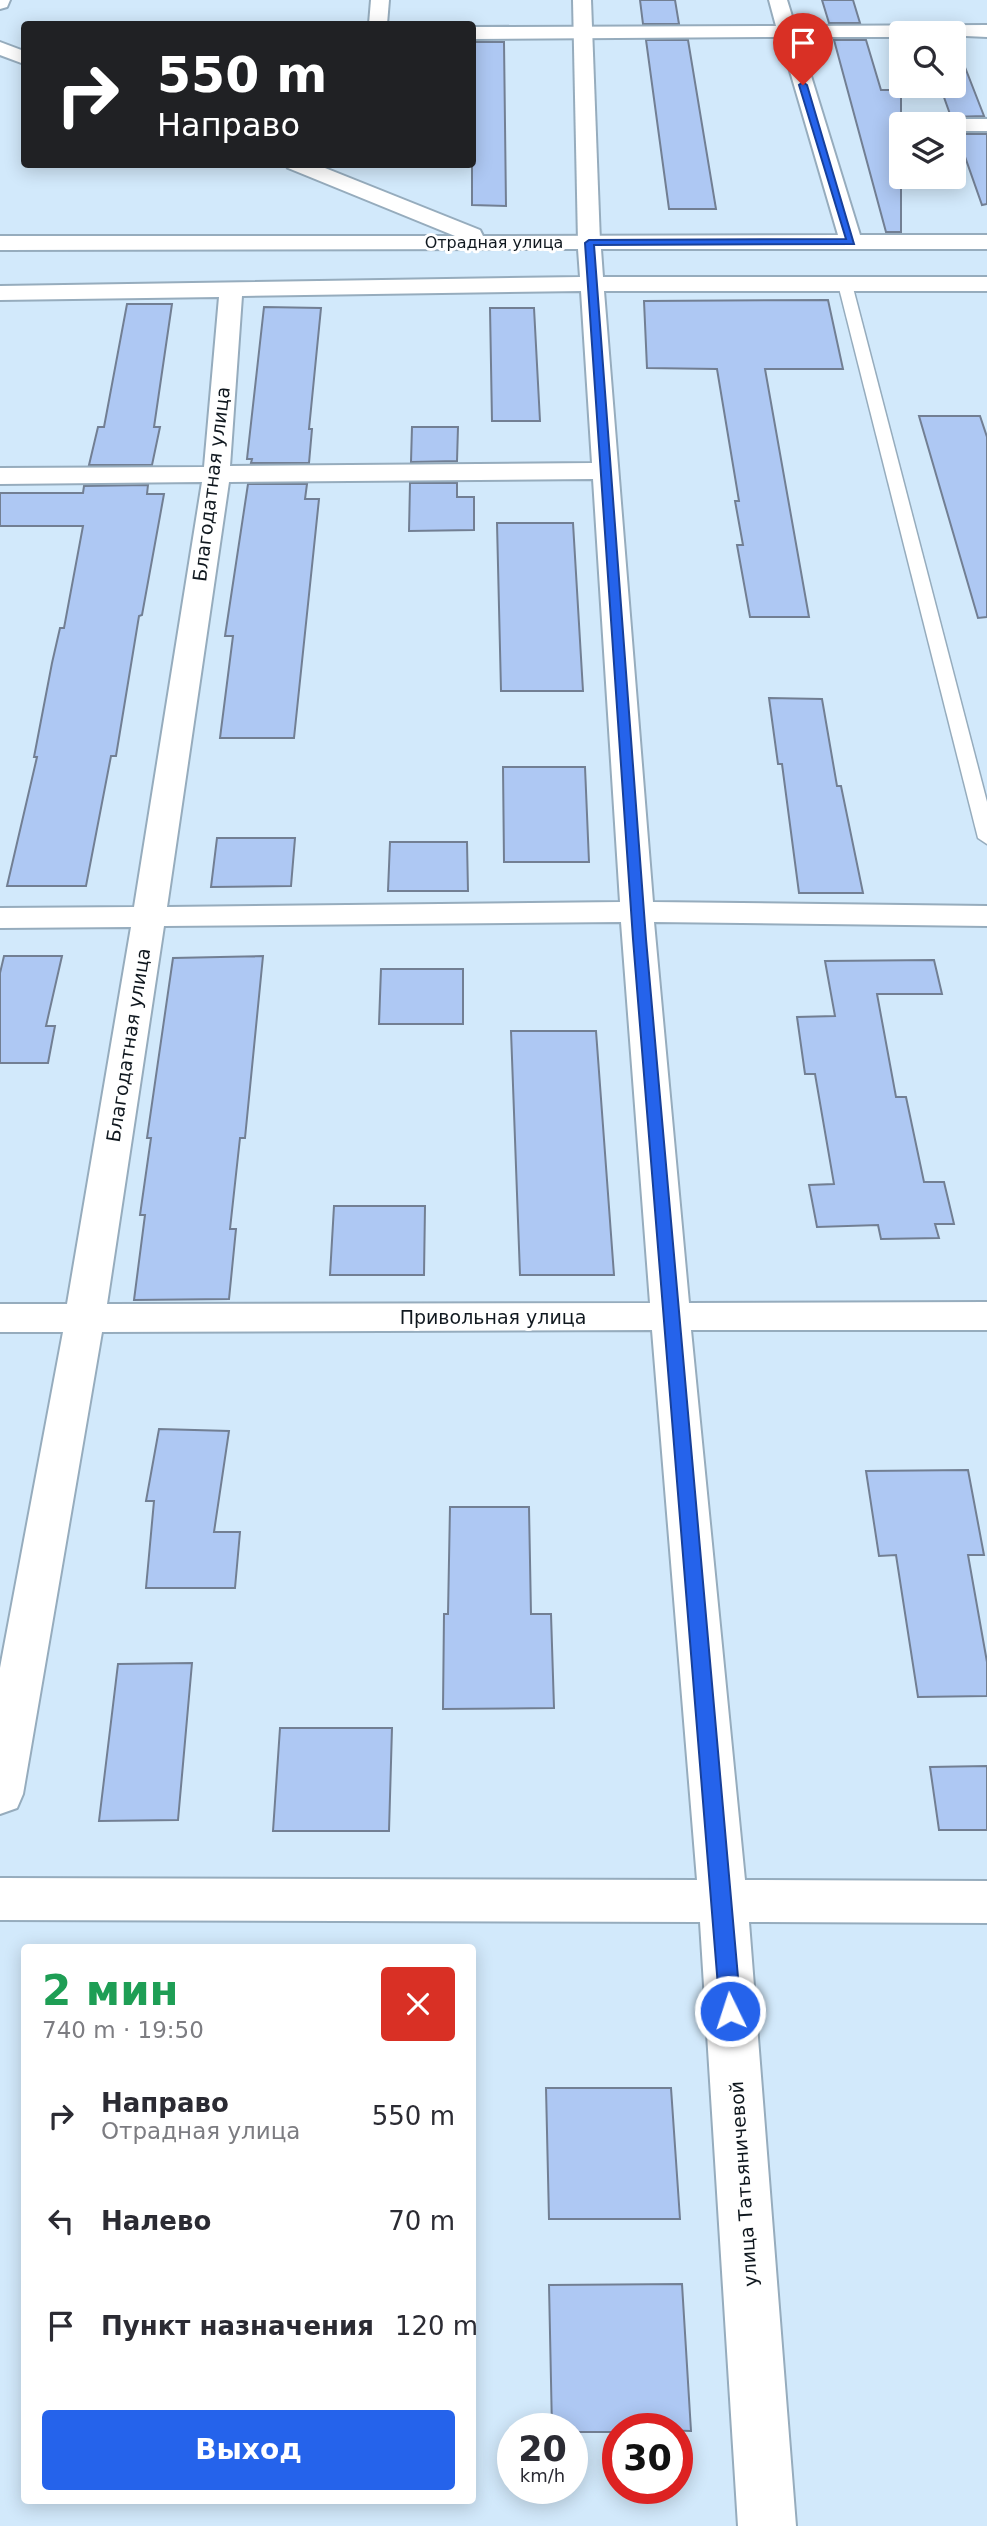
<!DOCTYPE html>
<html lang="ru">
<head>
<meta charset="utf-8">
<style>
  :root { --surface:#fff; --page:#f2f2f3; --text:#2b2b33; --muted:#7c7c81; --accent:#2563eb }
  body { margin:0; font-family:"DejaVu Sans",sans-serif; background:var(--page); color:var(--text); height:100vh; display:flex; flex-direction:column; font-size:26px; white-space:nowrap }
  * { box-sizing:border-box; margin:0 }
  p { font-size:23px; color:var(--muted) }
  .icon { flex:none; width:38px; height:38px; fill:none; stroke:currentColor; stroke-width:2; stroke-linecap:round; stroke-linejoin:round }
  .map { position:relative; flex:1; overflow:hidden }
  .drawer { position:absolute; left:21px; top:1944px; width:455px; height:560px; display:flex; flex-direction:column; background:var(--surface); border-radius:7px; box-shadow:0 4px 18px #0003 }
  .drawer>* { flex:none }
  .top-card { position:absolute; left:21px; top:21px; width:455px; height:147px; border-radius:7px; box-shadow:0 4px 18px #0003; background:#202124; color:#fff; overflow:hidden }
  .tools { position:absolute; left:889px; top:21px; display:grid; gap:14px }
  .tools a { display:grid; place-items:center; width:77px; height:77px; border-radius:7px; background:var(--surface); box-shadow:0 4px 18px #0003; font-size:35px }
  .speed { position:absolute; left:497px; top:2413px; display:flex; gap:14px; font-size:35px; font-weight:700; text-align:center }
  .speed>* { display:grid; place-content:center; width:91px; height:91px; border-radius:50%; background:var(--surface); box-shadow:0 4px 18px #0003; line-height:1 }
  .speed small { font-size:18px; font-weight:400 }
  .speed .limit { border:10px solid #d22; background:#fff; color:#111 }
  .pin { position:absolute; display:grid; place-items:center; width:60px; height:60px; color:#fff; margin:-72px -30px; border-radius:50% 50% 50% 0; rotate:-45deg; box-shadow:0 0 7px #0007 }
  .pin .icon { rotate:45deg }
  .me { position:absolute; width:77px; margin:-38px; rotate:356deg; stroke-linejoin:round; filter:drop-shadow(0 0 5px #0008) }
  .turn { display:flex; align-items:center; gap:24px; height:147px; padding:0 21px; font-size:32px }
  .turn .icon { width:91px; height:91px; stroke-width:2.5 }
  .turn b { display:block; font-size:49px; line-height:60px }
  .round { display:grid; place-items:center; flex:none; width:74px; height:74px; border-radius:7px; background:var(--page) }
  .overview { display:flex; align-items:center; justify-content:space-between; height:119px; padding:0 21px }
  h1 { font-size:42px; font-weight:600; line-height:52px; color:#1e9e55 }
  .button { display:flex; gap:14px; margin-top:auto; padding:14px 21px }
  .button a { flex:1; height:80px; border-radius:7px; background:var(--accent); color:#fff; font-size:28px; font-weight:600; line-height:80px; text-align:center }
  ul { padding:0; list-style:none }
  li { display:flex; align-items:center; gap:21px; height:105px; padding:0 21px }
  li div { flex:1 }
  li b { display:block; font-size:26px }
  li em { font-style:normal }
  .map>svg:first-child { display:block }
  .building { fill:#aec8f3; stroke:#727f93; stroke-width:2 }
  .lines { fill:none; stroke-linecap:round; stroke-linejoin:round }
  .service-casing { stroke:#96acbd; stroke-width:3 }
  .minor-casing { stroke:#96acbd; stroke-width:4 }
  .tertiary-casing { stroke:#96acbd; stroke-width:4 }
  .service { fill:#fff; fill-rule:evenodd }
  .minor { fill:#fff; fill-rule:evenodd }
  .tertiary { fill:#fff; fill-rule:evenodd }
  .route { fill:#2563eb; stroke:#184099; stroke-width:2 }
  .labels { text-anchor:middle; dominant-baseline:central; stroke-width:6; stroke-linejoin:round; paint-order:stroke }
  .far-street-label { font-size:16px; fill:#10181f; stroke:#fff }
  .street-label { font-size:19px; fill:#10181f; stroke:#fff }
</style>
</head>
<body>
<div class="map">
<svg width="987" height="2526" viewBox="0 0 987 2526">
  <rect width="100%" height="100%" fill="#d2e9fb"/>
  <!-- building -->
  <g class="building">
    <polygon points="640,0 675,0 679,24 643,24"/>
    <polygon points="822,0 853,0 860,23 829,23"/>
    <polygon points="954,39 984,116 951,117 940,86 954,86"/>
    <polygon points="646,40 688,40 716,209 669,209"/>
    <polygon points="834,40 866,40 881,90 901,90 901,149 899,149 901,157 901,232 886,232"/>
    <polygon points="472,42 504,42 506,206 472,205"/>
    <polygon points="957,134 987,134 987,204 982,205"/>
    <polygon points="828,300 843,369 765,369 809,617 750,617 737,545 743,545 735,501 739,501 717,369 647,368 644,301"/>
    <polygon points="127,304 172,304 154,427 160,427 152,465 89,465 98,427 104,427"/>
    <polygon points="264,307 321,308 309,429 312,429 309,463 251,463 252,459 247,459"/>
    <polygon points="490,308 534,308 540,421 492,421"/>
    <polygon points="919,416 980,416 987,437 987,617 978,618"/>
    <polygon points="412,427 458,427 457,461 411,462"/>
    <polygon points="410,483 457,483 457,497 474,497 474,530 409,531"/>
    <polygon points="248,484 307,484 305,499 319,499 294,738 220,738 233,636 225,636"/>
    <polygon points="148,485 147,494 164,494 142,615 139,616 116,756 111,756 86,886 7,886 37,757 34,757 52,663 60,628 64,628 83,526 0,526 0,493 83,493 84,486"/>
    <polygon points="497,523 573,523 583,691 501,691"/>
    <polygon points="769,698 822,699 837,786 841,786 863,893 799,893 782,764 778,764"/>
    <polygon points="503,767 585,767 589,862 504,862"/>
    <polygon points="217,838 295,838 291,886 211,887"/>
    <polygon points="390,842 467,842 468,891 388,891"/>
    <polygon points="4,956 62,956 46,1026 55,1026 48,1063 0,1063 0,973"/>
    <polygon points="263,956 245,1138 240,1138 230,1229 236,1229 229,1299 134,1300 145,1215 140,1215 151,1138 147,1138 173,958"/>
    <polygon points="934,960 942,994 877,994 896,1097 906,1097 924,1182 944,1182 954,1224 935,1224 939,1238 881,1239 878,1225 817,1227 809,1185 834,1184 815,1074 805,1074 797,1017 835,1016 825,961"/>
    <polygon points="381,969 463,969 463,1024 379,1024"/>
    <polygon points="511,1031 596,1031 614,1275 520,1275"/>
    <polygon points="334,1206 425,1206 424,1275 330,1275"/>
    <polygon points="159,1429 229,1431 214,1532 240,1532 235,1588 146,1588 154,1501 146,1501"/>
    <polygon points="968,1470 984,1555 968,1555 987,1662 987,1696 918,1697 896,1555 879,1556 866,1471"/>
    <polygon points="450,1507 529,1507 531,1614 551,1614 554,1708 443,1709 444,1614 448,1614"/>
    <polygon points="192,1663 178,1820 99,1821 118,1664"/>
    <polygon points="280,1728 392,1728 389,1831 273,1831"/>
    <polygon points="987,1766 987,1830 939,1830 930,1767"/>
    <polygon points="546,2088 671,2088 680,2219 549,2219"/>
    <polygon points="682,2284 691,2431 618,2429 618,2432 572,2432 572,2429 552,2429 549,2285"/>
  </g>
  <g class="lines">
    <!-- service casing -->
    <g class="service-casing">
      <polygon id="service" points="845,280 852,284 987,802 987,844 978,838 838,284"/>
    </g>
    <!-- minor casing -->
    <g class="minor-casing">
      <g id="minor">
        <polygon points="0,0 10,0 7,7 0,9"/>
        <polygon points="371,0 389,0 387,24 369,24"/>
        <path d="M769,0H787L795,26L987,25V37L901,33V37H799L860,235H987V249H601L603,277H987V291H604L653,902L987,906V926L654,922L689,1303L987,1302V1330H691L745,1880L987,1881V1923L749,1922L796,2526H738L700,1922L0,1920V1878L697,1880L652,1330L102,1332L23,1794L17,1808L0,1814V1668L63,1332H0V1304H67L131,927L0,928V908L134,907L202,482L0,484V468L204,467L219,297L0,300V286L580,277L578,249L0,250V236H455L288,168L285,164H315L480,230L483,236L838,235L780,37L472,39V27L776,26ZM581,291L592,463L230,466L242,296ZM593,479L620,902L167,907L229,482ZM621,922L650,1303L107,1304L164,926Z"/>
        <polygon points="0,42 24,51 24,64 0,55"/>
        <polygon points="954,119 987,119 987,131 954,131 954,124 944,124"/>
      </g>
    </g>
    <!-- tertiary casing -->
    <g class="tertiary-casing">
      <polygon id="tertiary" points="573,0 591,0 600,242 597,247 581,247 578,242"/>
    </g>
    <!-- service -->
    <use href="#service" class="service"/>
    <!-- minor -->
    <use href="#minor" class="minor"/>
    <!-- tertiary -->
    <use href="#tertiary" class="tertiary"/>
  </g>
  <!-- route -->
  <polygon class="route" points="803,82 807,85 854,244 594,245 646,939 741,2011 738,2017 730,2020 723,2017 720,2011 633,939 585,243 589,240 846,239 799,85"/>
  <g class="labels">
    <!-- far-street labels -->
    <g class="far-street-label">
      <text x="494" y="242">Отрадная улица</text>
    </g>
    <!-- street labels -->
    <g class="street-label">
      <text transform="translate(211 484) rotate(-83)">Благодатная улица</text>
      <text transform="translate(128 1045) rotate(-81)">Благодатная улица</text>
      <text x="493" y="1317">Привольная улица</text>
      <text transform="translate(743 2184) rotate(-94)">улица Татьяничевой</text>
    </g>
  </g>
</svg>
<div class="tools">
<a><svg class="icon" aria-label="search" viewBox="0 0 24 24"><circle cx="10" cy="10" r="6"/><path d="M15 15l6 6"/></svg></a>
<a><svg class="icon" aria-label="layers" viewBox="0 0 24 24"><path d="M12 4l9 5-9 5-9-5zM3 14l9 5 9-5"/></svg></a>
</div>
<div class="speed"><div>20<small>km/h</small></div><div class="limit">30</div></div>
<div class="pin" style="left:803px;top:85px;background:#d93025"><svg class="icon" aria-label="arrive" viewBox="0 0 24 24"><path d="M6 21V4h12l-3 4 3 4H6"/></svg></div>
<svg class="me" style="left:730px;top:2011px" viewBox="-20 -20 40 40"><circle r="17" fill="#2563eb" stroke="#fff" stroke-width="3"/><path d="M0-11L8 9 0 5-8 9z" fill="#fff"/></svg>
<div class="top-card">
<div class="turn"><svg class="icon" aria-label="right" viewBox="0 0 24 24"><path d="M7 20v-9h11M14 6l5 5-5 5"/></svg><div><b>550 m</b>Направо</div></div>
</div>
<section class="drawer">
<div class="overview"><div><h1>2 мин</h1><p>740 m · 19:50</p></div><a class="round" style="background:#d93025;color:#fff"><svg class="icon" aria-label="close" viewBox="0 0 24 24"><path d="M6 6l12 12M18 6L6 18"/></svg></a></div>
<ul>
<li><svg class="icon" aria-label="right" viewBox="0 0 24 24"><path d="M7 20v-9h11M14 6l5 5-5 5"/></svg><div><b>Направо</b><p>Отрадная улица</p></div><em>550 m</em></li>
<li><svg class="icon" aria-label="left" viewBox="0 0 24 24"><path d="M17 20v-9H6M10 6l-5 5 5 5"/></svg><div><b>Налево</b></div><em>70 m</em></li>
<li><svg class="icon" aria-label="arrive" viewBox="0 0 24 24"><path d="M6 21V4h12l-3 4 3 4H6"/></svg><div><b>Пункт назначения</b></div><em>120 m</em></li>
</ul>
<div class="button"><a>Выход</a></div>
</section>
</div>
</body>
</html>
